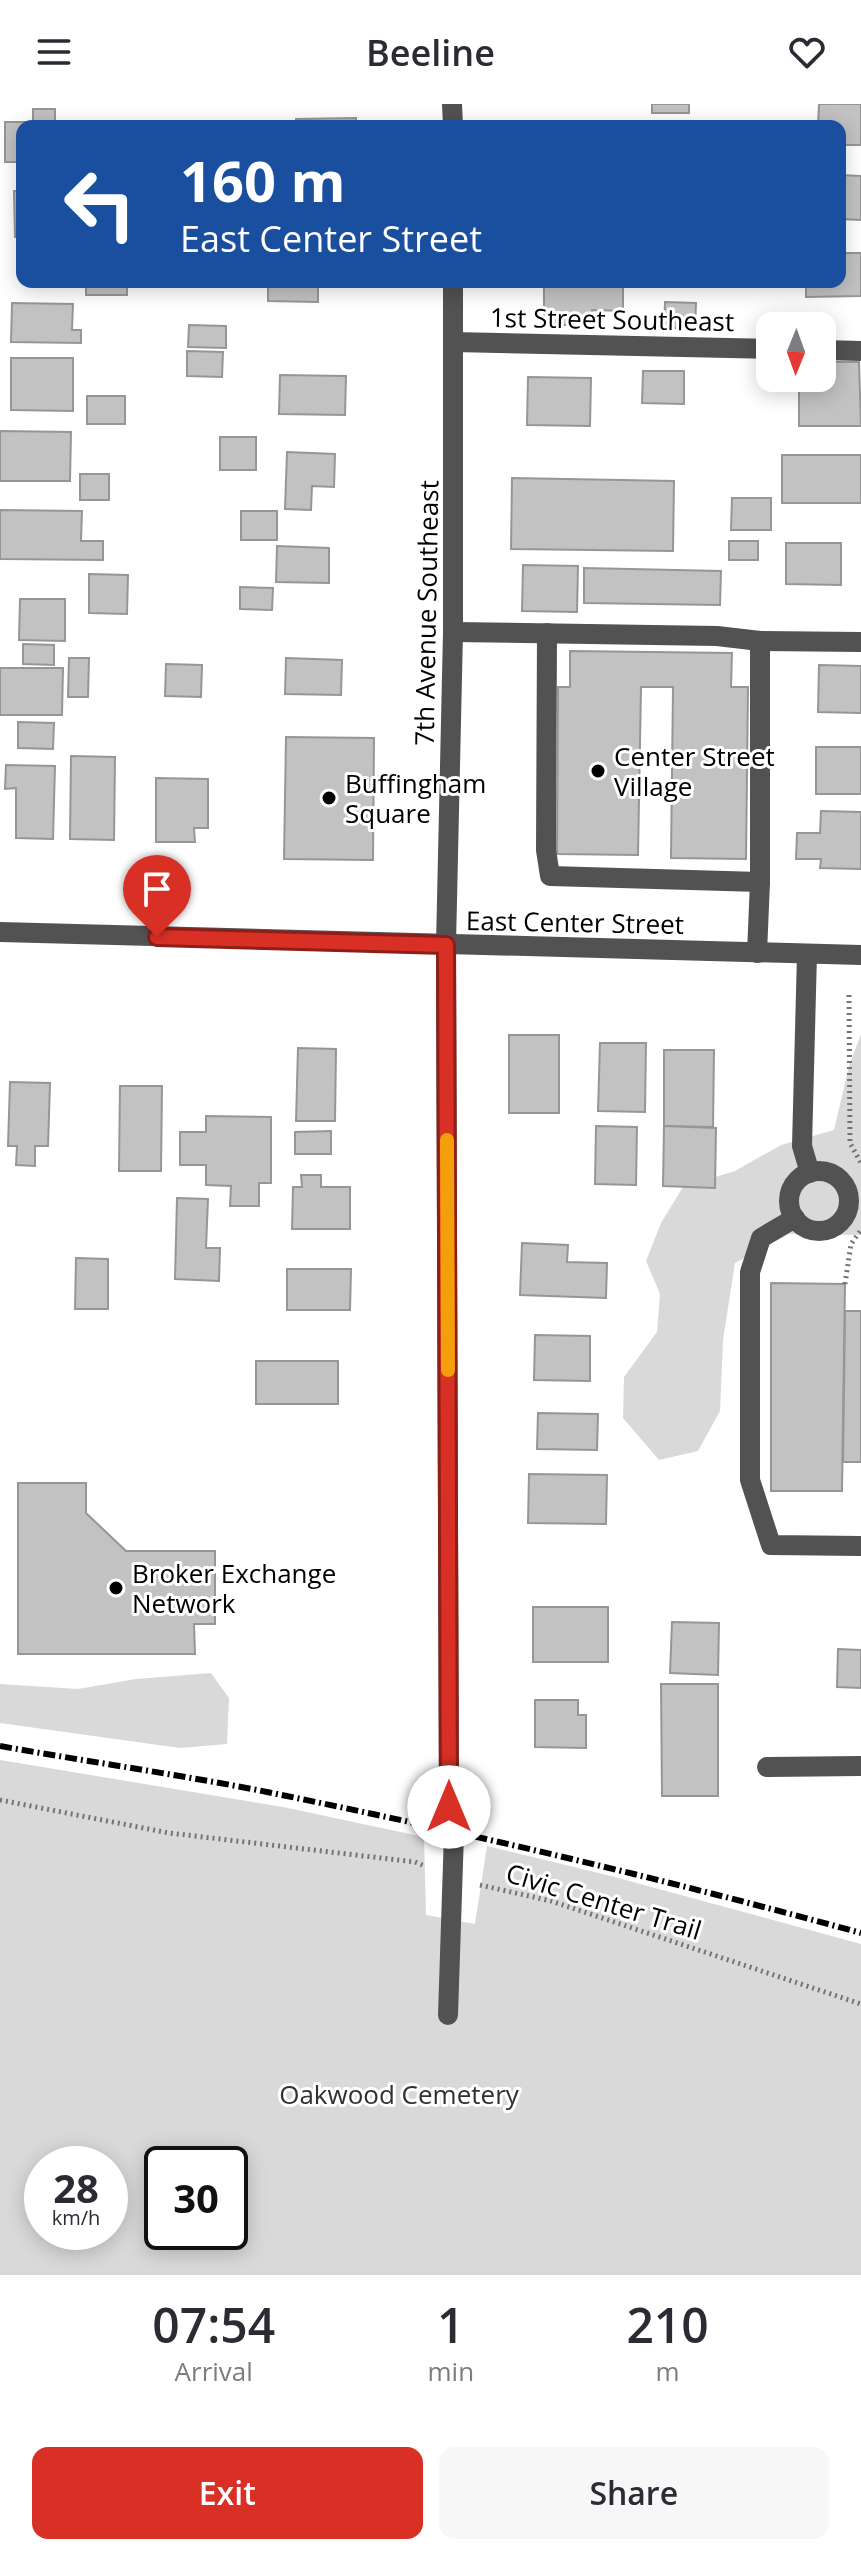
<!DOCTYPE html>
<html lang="en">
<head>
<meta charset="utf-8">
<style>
  :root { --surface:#fff; --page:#f7f7f7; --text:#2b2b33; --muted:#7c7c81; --accent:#d93025 }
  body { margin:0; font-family:"Open Sans",sans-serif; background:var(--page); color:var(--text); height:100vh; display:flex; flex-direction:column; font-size:30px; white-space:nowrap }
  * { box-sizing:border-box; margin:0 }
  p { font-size:26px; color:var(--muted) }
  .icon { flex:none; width:44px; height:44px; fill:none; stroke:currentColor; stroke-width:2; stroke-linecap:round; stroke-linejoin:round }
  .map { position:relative; height:2171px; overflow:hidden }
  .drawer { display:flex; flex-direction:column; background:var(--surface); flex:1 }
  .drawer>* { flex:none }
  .top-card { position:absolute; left:16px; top:16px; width:830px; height:168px; border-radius:16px; box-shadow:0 4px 20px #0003; background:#1a4fa0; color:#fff; overflow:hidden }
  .needle { width:52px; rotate:181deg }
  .controls { position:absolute; left:756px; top:208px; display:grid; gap:16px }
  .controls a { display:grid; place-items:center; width:80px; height:80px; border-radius:16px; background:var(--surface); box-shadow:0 4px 20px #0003; font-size:40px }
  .speed { position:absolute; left:24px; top:2042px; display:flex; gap:16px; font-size:40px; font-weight:700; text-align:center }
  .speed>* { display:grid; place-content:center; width:104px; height:104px; border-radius:50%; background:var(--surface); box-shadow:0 4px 20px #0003; line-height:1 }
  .speed small { font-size:20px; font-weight:400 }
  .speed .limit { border:4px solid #111; border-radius:12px; background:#fff; color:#111 }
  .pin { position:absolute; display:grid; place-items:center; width:68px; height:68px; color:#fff; margin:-82px -34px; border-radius:50% 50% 50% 0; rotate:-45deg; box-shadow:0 0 8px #0007 }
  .pin .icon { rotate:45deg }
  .me { position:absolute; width:88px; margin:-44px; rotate:0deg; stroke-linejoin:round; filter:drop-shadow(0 0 6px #0008) }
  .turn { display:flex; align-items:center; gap:28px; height:168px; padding:0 32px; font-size:36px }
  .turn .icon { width:104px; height:104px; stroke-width:2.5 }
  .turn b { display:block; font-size:56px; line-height:68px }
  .eta { display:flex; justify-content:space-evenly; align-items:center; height:136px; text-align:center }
  .eta b { font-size:48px; font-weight:600; line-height:56px }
  .primary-button { display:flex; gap:16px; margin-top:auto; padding:16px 32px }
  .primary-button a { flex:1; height:92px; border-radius:16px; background:var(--accent); color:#fff; font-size:32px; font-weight:600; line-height:92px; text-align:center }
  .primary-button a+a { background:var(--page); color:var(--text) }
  header { display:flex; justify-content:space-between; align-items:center; height:104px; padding:0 32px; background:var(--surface); font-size:36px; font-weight:600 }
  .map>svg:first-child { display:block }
  .green { fill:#d9d9d9; fill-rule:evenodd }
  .building { fill:#c2c2c2; stroke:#969696; stroke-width:2 }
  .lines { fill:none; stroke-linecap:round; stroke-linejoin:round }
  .path { stroke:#747474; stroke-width:5; stroke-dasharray:2 4; stroke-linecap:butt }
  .minor { stroke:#525252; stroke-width:20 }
  .rail { stroke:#000; stroke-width:6; stroke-dasharray:12 4 2 4; stroke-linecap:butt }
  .route-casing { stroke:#8d1f18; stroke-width:20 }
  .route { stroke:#d93025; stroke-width:14 }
  .slow { stroke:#f59e0b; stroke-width:14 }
  .poi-dot { fill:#000; stroke:#fff; stroke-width:3 }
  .labels { text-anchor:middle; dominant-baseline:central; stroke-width:6; stroke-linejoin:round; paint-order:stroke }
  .street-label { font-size:26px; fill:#000; stroke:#fff }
  .poi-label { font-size:26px; fill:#000; stroke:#fff; text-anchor:start }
  .park-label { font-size:26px; fill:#303030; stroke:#fff }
</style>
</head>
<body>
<header><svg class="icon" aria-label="menu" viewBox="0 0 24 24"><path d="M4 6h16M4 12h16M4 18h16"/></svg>Beeline<svg class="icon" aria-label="heart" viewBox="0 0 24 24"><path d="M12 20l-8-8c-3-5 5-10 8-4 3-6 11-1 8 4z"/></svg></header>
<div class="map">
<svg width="861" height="2171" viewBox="0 0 861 2171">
  <rect width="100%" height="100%" fill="#fff"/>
  <!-- green -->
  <g class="green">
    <polygon points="861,930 861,1131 789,1130 735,1159 723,1236 720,1307 698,1347 659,1356 623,1314 624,1273 657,1228 660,1190 646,1157 661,1119 683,1083 735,1067 781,1041 834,1026 849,962"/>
    <polygon points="211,1569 229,1594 227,1640 180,1644 0,1619 0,1580 78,1585 136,1575"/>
    <path d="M0,1656L283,1703L424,1733L426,1811L475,1820L487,1742L611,1772L861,1840V2171H0ZM42,2060H110V2128H42ZM162,2060H230V2128H162Z"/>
  </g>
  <!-- building -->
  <g class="building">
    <rect x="652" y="0" width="37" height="9"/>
    <polygon points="819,0 861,0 861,41 840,41 840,22 818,22"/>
    <polygon points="33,5 55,5 55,22 22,22 22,58 5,58 5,18 33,18"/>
    <polygon points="356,14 356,22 296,22 296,15"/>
    <polygon points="840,71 861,72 861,116 840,115"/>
    <polygon points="14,87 22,87 22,133 15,133"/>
    <polygon points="840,149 861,149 861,192 806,193 806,178 840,178"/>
    <rect x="86" y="178" width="41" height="13"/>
    <polygon points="268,178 318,178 318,198 268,197"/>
    <polygon points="544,178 623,178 623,207 592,206 591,221 544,221"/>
    <polygon points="665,198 696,199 695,224 664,224"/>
    <polygon points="12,199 73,200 72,226 81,226 81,239 11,238"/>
    <polygon points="189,221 226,222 226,244 188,243"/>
    <polygon points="187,247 223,248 222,273 187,272"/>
    <polygon points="11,254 73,254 73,307 11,306"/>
    <polygon points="822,258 859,258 861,322 799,322 799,274 822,274"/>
    <polygon points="643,267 684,267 684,300 642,299"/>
    <polygon points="280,271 346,272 345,311 279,310"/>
    <polygon points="528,273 591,274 590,322 527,321"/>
    <rect x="87" y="292" width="38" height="28"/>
    <polygon points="0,327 71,328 70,377 0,377"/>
    <rect x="220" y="333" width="36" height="33"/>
    <polygon points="287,348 335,350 334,383 312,382 311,406 285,405"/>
    <rect x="782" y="351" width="79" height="48"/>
    <rect x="80" y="370" width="29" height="26"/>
    <polygon points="512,374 674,377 673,447 511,445"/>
    <polygon points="732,394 771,394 771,426 731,426"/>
    <polygon points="0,406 82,407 81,437 103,437 103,456 0,455"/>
    <rect x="241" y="407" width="36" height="29"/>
    <rect x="729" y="437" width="29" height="19"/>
    <polygon points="786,439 841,439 841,481 786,480"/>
    <polygon points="277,442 329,444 329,479 276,478"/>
    <polygon points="523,461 578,462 577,508 522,507"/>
    <polygon points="584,464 721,467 720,501 584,499"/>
    <polygon points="89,470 128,471 127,510 89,509"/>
    <polygon points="240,483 273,484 272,506 240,505"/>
    <polygon points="20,495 65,495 65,537 19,536"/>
    <polygon points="23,540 54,541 54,561 23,560"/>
    <polygon points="570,547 732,549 731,583 748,583 746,755 671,754 673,583 641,583 638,751 557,750 558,583 570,583"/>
    <polygon points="69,554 89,554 88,593 68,593"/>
    <polygon points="286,554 342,556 341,591 285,590"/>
    <polygon points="166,560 202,561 201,593 165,592"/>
    <polygon points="819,561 861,562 861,609 818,608"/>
    <polygon points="0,564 63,564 62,611 0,611"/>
    <polygon points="18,618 54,619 53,645 18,644"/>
    <polygon points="286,633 374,634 373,756 284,755"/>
    <rect x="816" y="643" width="45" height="47"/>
    <polygon points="71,652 115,653 114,736 70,735"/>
    <polygon points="6,661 55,662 53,735 16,734 16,684 5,685"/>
    <polygon points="156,674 208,675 208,724 194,724 195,738 156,738"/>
    <polygon points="821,707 861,708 861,765 820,764 821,755 796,755 797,729 820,729"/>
    <rect x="509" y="931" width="50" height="78"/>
    <polygon points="600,939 646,939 645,1008 598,1007"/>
    <polygon points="298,944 336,945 335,1017 296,1017"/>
    <polygon points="664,946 714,946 713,1023 664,1022"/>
    <polygon points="10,978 50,979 48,1042 35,1042 35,1062 16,1061 17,1042 8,1042"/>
    <polygon points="120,982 162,982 161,1067 119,1067"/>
    <polygon points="206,1012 271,1013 271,1079 259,1079 259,1102 230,1102 231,1082 206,1081 206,1061 180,1061 180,1028 206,1028"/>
    <polygon points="596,1022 637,1023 636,1081 595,1080"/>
    <polygon points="664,1022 716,1024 715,1084 663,1082"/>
    <polygon points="331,1027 331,1050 295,1050 295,1028"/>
    <polygon points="301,1071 321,1071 321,1083 350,1083 350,1125 292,1125 293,1083 302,1083"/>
    <polygon points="177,1094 208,1095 206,1144 220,1144 219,1177 175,1175"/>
    <polygon points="522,1139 568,1141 567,1158 607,1159 606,1194 520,1191"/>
    <polygon points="76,1154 108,1155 108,1205 75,1205"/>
    <polygon points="287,1165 351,1165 350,1206 287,1206"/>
    <polygon points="771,1179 845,1180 842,1387 771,1387"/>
    <polygon points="845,1207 861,1207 861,1358 843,1358"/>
    <polygon points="535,1231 590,1232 590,1277 534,1276"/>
    <rect x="256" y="1257" width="82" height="43"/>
    <polygon points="538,1309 598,1310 597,1346 537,1345"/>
    <polygon points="529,1370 607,1371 606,1420 528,1419"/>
    <polygon points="18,1379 86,1379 86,1409 126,1447 215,1447 215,1520 194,1520 195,1550 18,1550"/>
    <rect x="533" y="1503" width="75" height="55"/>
    <polygon points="672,1518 719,1519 718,1571 670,1569"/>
    <polygon points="838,1545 861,1546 861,1584 837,1583"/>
    <polygon points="661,1580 718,1580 718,1692 662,1692"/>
    <polygon points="535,1596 578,1596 578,1611 586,1611 586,1644 535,1643"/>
  </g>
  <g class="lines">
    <!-- path -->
    <g class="path">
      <polyline points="849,891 850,1039 861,1059"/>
      <polyline points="845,1180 851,1140 861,1126"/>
      <polyline points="0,1696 169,1729 415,1758 425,1762"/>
      <polyline points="480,1781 551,1797 861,1900"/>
    </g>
    <!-- minor -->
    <g class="minor">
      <polyline points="452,0 453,22"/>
      <polyline points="453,238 770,245"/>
      <polyline points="822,246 861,247"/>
      <polyline points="453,528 717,532 760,537 861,538"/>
      <polyline points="547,529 546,746 550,772 760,778 757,849"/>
      <polyline points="760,778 760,537"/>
      <polyline points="0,828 861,851"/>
      <polyline points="807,850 802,1042 810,1069"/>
      <circle cx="819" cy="1097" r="30"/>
      <polyline points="795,1114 761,1134 750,1168 750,1376 771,1441 861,1442"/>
      <polyline points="767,1663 861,1662"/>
      <polyline points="448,1911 454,1729 449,1703 446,841 453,528 453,178"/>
    </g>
    <!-- rail -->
    <path class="rail" d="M0,1642C84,1657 168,1669 252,1685C457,1726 660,1774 861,1829"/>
  </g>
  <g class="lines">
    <!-- route casing -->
    <g class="route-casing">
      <polyline id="route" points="157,833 446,841 449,1703"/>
    </g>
    <!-- route -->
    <use href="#route" class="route"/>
    <!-- slow -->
    <polyline class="slow" points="447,1036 448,1266"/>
  </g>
  <!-- markers -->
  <g class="poi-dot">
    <circle cx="598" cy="667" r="8"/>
    <circle cx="329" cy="694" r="8"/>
    <circle cx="116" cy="1484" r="8"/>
  </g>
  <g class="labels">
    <!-- street labels -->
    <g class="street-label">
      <text transform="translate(612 215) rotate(1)">1st Street Southeast</text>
      <text transform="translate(426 509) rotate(-89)">7th Avenue Southeast</text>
      <text transform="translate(575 818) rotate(1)">East Center Street</text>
      <text transform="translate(604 1797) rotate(17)">Civic Center Trail</text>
    </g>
    <!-- poi labels -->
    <g class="poi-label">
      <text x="614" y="652">Center Street<tspan x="614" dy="30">Village</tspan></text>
      <text x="345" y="679">Buffingham<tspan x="345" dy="30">Square</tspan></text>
      <text x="132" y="1469">Broker Exchange<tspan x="132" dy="30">Network</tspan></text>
    </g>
    <!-- park labels -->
    <g class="park-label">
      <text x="399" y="1990">Oakwood Cemetery</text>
    </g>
  </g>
</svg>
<div class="controls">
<a><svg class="needle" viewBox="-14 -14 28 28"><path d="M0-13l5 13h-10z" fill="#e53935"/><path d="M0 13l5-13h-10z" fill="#7c7c81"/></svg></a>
</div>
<div class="speed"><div>28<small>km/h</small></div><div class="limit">30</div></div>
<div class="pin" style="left:157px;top:833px;background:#d93025"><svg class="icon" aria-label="arrive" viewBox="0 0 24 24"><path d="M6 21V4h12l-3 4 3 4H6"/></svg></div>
<svg class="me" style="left:449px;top:1703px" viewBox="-20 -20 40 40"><circle r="19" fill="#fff"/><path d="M0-13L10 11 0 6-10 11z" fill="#d93025"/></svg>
<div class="top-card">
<div class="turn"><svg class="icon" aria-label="left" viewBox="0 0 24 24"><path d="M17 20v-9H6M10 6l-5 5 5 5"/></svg><div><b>160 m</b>East Center Street</div></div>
</div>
</div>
<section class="drawer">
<div class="eta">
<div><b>07:54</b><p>Arrival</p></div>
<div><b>1</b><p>min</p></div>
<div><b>210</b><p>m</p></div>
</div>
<div class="primary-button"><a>Exit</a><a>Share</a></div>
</section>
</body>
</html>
